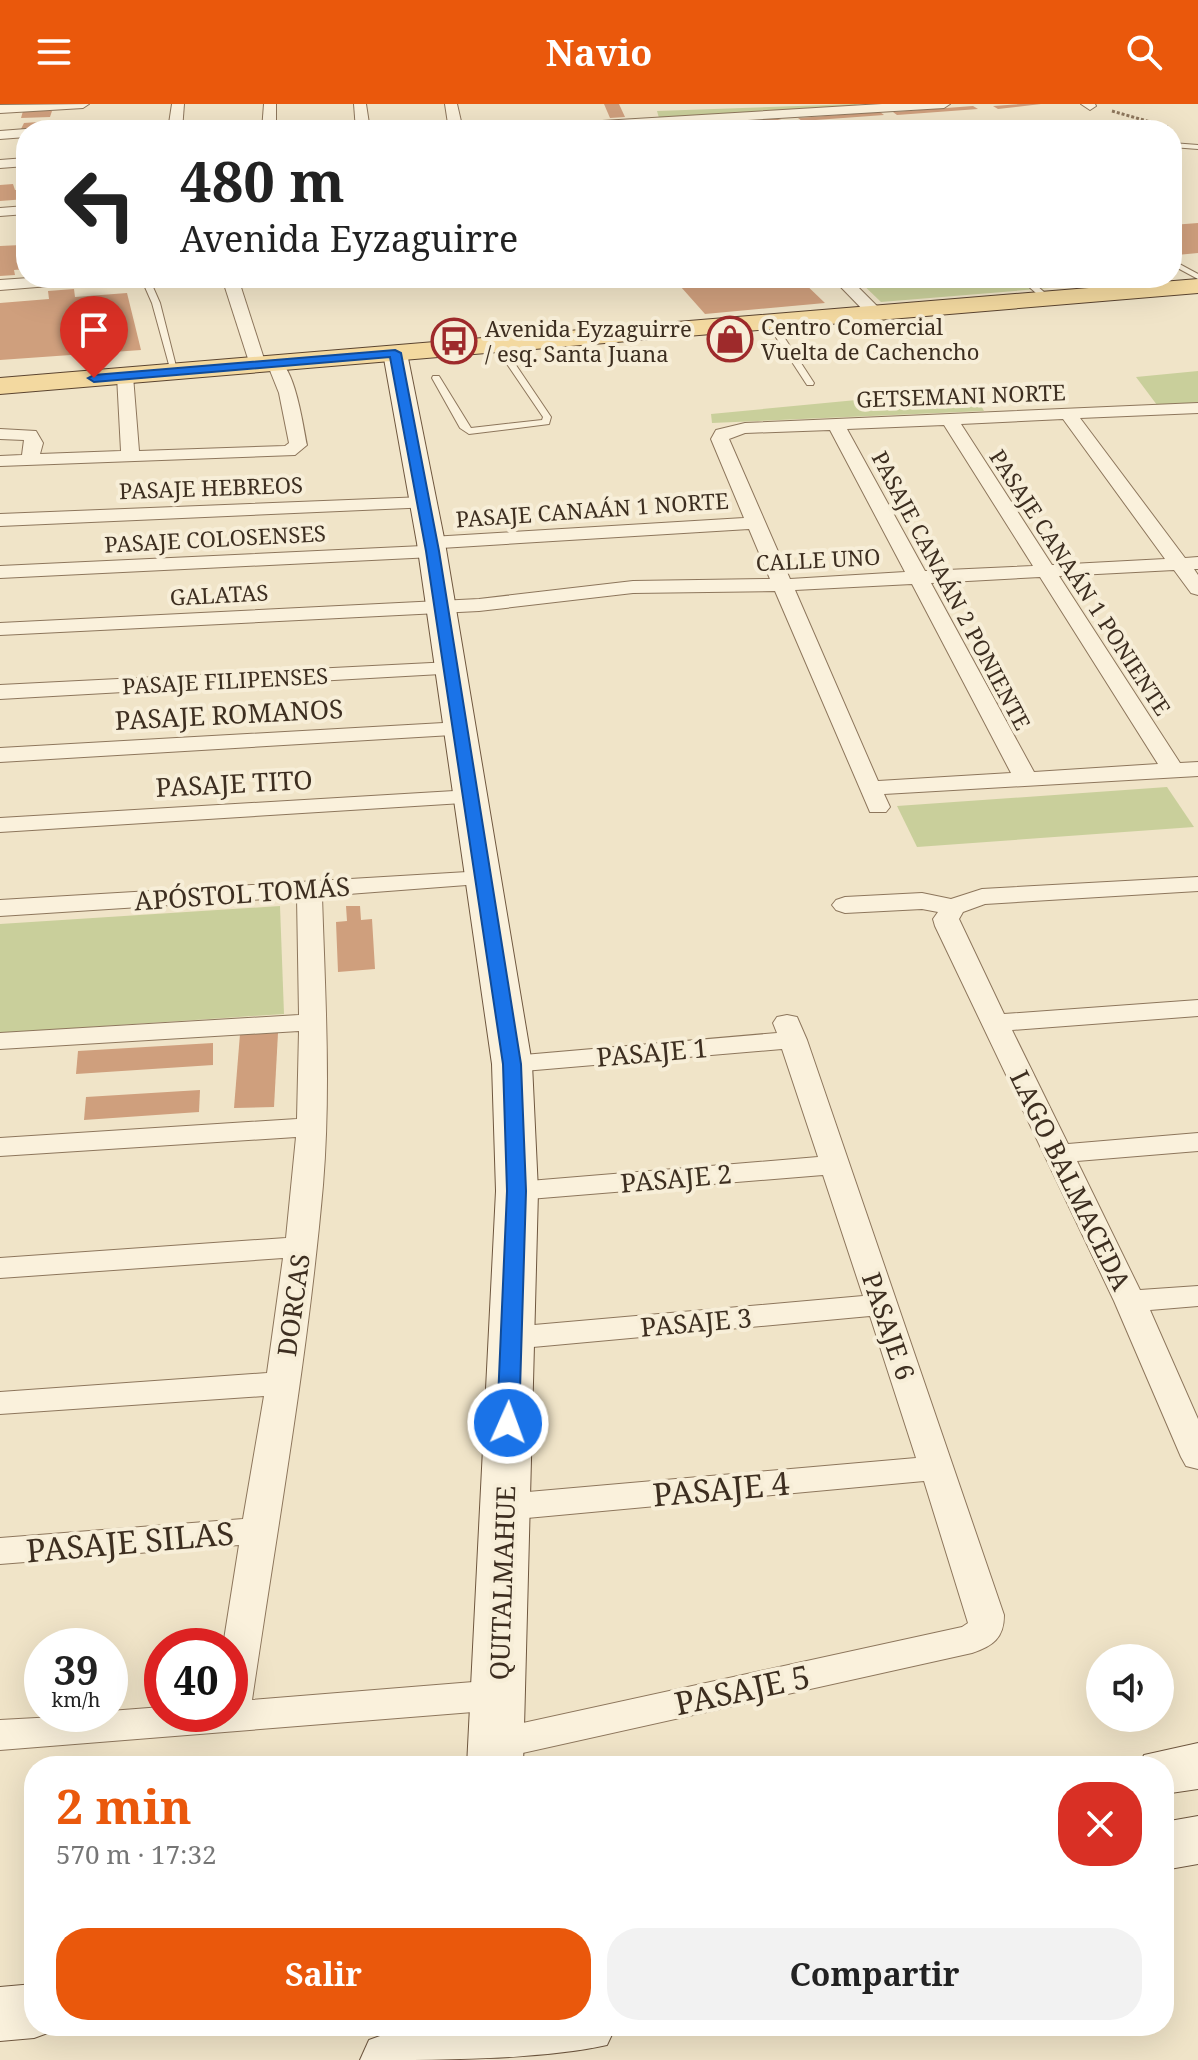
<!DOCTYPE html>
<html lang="es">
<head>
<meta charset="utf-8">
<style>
  :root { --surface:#fff; --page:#f2f2f2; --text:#222; --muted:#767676; --accent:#ea580c }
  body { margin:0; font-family:"Noto Serif",serif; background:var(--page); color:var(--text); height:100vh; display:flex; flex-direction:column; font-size:30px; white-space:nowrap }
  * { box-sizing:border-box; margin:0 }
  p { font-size:26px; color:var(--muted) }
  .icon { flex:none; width:44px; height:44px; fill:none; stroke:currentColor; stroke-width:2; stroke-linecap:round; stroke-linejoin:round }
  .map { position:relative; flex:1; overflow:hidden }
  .sheet { position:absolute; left:24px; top:1652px; width:1150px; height:280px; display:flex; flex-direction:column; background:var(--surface); border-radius:32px; box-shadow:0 8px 32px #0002 }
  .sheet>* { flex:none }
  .banner { position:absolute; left:16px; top:16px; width:1166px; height:168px; border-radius:32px; box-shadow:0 8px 32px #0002; background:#fff; color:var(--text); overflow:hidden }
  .fabs { position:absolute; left:1086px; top:1540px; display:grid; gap:16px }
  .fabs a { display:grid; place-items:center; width:88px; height:88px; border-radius:50%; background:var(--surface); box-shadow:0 8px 32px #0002; font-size:40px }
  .speed { position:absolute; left:24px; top:1524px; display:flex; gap:16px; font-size:40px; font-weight:700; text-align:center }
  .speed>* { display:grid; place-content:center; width:104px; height:104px; border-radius:50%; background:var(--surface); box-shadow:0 8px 32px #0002; line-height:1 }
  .speed small { font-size:20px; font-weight:400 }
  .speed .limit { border:12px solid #d22; background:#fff; color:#111 }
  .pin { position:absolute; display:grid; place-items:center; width:68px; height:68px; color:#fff; margin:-82px -34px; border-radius:50% 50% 50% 0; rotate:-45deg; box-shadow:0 0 8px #0007 }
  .pin .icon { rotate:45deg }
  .me { position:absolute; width:88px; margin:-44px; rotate:2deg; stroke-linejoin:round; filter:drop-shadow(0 0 6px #0008) }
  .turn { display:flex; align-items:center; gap:28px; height:168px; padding:0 32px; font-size:36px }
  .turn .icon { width:104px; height:104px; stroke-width:2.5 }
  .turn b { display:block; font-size:56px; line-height:68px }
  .round { display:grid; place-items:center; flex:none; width:84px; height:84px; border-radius:32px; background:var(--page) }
  .headline { display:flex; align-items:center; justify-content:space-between; height:136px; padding:0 32px }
  h1 { font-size:48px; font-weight:700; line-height:60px; color:var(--accent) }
  .primary-button { display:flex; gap:16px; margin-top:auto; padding:16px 32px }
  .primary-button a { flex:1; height:92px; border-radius:32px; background:var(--accent); color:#fff; font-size:32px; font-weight:700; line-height:92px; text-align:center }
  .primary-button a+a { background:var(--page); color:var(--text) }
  header { display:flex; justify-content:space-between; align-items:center; height:104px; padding:0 32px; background:var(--accent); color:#fff; font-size:36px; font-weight:700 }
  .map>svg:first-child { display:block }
  .green { fill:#c9cf9b }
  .building { fill:#cf9f7d }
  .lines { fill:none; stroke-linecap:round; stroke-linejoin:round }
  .lane-casing { stroke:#8d765c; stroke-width:2 }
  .street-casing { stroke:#8d765c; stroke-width:2 }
  .secondary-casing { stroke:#6f573f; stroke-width:2 }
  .primary-casing { stroke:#5b4430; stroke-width:2 }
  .path { stroke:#8d765c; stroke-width:3; stroke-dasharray:3 2; stroke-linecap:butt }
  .lane { fill:#faf1dc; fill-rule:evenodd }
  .street { fill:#faf1dc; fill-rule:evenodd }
  .secondary { fill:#faf1dc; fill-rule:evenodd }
  .primary { fill:#f3d9a0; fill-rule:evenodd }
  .route { fill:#1a73e8; stroke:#114b97; stroke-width:2 }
  .labels { text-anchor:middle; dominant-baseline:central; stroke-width:8; stroke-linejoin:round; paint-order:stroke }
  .far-poi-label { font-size:22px; fill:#3d2e20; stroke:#f7eed8; text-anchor:start }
  .far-street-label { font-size:22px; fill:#3d2e20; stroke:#f7eed8 }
  .street-label { font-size:26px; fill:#3d2e20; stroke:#f7eed8 }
  .near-street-label { font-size:32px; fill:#3d2e20; stroke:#f7eed8 }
</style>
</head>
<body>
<header><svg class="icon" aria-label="menu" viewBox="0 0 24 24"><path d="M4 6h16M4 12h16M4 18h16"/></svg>Navio<svg class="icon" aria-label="search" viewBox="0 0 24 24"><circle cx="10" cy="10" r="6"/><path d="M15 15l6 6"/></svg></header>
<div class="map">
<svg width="1198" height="1956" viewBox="0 0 1198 1956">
  <rect width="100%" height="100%" fill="#f0e4c8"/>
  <!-- green -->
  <g class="green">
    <polygon points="855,0 864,2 659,14 657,7"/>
    <polygon points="856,174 1172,174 881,198"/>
    <polygon points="1198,267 1198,299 1157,301 1136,273"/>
    <polygon points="972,285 984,307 712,319 711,310"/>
    <polygon points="1167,683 1194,723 917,743 897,702"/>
    <polygon points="280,802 284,910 0,929 0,820"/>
  </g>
  <!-- building -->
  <g class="building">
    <polygon points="604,0 619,0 625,13 610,14"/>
    <polygon points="1041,0 998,5 993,2 1020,0"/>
    <polygon points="973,2 978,5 897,11 893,8"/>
    <polygon points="23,7 52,7 50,13 21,14"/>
    <polygon points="880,8 884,11 802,17 798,14"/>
    <polygon points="774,14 789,18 705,24 701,20"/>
    <polygon points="53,17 50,25 21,25 24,19"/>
    <polygon points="687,21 691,24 641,26 641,24"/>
    <polygon points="13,80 15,86 25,85 26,95 0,97 0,81"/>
    <polygon points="1198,119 1198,149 1177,151 1172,147 1172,121"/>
    <polygon points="21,141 26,165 14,166 15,171 0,172 0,142"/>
    <polygon points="712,174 799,174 825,199 705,210 681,183 717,180"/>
    <polygon points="74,185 75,193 127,189 141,246 0,256 0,199 49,195 48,187"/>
    <polygon points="346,802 360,802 361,816 372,815 375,865 338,868 336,818 347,817"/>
    <polygon points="278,929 274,1003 234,1004 240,930"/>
    <polygon points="213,939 213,961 76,970 78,947"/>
    <polygon points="200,986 199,1008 84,1016 86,993"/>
  </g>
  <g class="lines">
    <!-- lane casing -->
    <g class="lane-casing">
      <g id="lane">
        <polygon points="1172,39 1198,41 1198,45 1172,43"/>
        <polygon points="1172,115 1180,119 1180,123 1172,121"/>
        <polygon points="1172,156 1198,170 1198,175 1172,161"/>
        <polygon points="141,174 149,174 160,199 178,270 171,268 152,199"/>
        <polygon points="1019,174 1028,174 1052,195 1045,197"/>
        <polygon points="767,216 773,216 814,279 813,281 807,281 766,218"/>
        <polygon points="498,239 501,239 551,313 549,320 469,330 460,324 432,274 433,272 439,272 471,324 542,316 543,313 494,241"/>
      </g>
    </g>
    <!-- street casing -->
    <g class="street-casing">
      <g id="street">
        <polygon points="89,0 83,4 0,9 0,1"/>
        <polygon points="172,0 184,0 182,26 168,26"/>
        <polygon points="264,0 276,0 276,26 262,26"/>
        <polygon points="354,0 366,0 370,26 356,26"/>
        <polygon points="445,0 457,0 463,26 449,26"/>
        <polygon points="882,0 950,0 944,4 583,26 512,26 519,22"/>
        <polygon points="1081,0 1095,0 1096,2 1090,6"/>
        <polygon points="26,25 30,26 26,26 26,33 0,35 0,27"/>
        <polygon points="26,54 26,62 0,64 0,56"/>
        <polygon points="26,102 26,110 0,112 0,104"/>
        <polygon points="29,174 95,174 87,179 0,186 0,176"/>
        <polygon points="222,174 238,174 266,261 264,265 258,266 250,261"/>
        <polygon points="832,174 849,174 881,206 881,212 869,212"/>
        <path d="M275,254C295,260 303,322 307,341L295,351L0,362V352L22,351L24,336L0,335V325L36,327L43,339L40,350L121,347L117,272L125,267L133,272L139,347L285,342L289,339L279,289L267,259Z"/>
        <path d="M1198,299V309L1080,314L1185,454L1198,453V465H1194L1198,471V491L1191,489L1174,466L1059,472L1180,659L1198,658V672L884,690L890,703L886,708H870L775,487L633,489L479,507L0,531V519L479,495L633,477L770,475L749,425L441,444L440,451L433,453L0,474V462L423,442L424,435L431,433L744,414L711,335L716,326L745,319ZM1063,315L1165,455L1052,461L961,320ZM944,321L1033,462L925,467L847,325ZM830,326L905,468L790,475L729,335L745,329ZM1040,473L1158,660L1034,668L931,479ZM912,480L1011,669L878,677L795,486Z"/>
        <polygon points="424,393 433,399 431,403 0,422 0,410"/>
        <polygon points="451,558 459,559 462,564 459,569 0,595 0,581"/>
        <polygon points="461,618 469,620 472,625 469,630 0,658 0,644"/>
        <polygon points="471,686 479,688 483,693 479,698 0,728 0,714"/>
        <path d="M484,767L493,769L496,774L493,779L322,792C325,888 331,985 323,1081C308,1252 277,1425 252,1596L498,1576L511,1580L517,1591L511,1602L498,1606L0,1646V1616L110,1610V1607L162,1603V1610H230V1542H223L239,1441L0,1460V1434L243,1415L264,1292L0,1310V1288L267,1269L283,1154L0,1174V1154L286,1134L296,1033L0,1052V1034L297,1015L299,927L0,945V929L299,911L297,793L0,812V796Z"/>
        <polygon points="1198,773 1198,787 985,800 963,808 959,815 1004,910 1198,896 1198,912 1012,926 1068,1040 1198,1029 1198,1047 1077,1057 1140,1186 1198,1182 1198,1202 1150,1206 1198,1315 1198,1365 1186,1362 1181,1353 1114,1197 935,822 933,815 938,808 922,805 845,809 836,806 832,801 836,796 845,793 922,789 951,795 982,785"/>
        <path d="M787,911L797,913L807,936L1004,1511C1004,1534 993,1542 972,1549L496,1655L482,1651L477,1640L482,1629L496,1625L962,1523L968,1519L924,1377L505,1416L493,1412L488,1403L493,1394L505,1390L916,1354L870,1212L511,1245L500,1242L495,1234L500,1226L511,1223L863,1192L823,1071L517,1096L506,1094L502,1087L506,1080L517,1078L818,1053L782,945L512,968L502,966L498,960L502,954L512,952L777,929L773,919L777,913Z"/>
      </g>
    </g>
    <!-- secondary casing -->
    <g class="secondary-casing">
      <g id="secondary">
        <polygon points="395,242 403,244 407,249 445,439 532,960 538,1087 523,1662 467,1662 496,1087 492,960 417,439 383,249 387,244"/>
        <polygon points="1198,1639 1198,1685 1164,1690 1164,1662 1139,1662 1144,1651"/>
        <polygon points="1198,1712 1198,1760 1164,1766 1164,1718"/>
        <polygon points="34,1880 34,1922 57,1922 56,1926 34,1934 0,1937 0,1883"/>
        <path d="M425,1922H616L607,1941C539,1956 434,1956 360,1956L369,1936L391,1928Z"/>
      </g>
    </g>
    <!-- primary casing -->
    <g class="primary-casing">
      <polygon id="primary" points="1198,175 1198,189 0,290 0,274"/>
    </g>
    <!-- path -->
    <polyline class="path" points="1112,7 1168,23"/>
    <!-- lane -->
    <use href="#lane" class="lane"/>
    <!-- street -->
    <use href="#street" class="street"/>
    <!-- secondary -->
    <use href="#secondary" class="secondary"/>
    <!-- primary -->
    <use href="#primary" class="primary"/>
  </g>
  <!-- route -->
  <polygon class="route" points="395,246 401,249 439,447 521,960 526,1087 519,1319 516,1324 501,1324 497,1319 507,1087 503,960 426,447 390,253 94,278 88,274 94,271"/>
  <!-- icons -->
  <defs>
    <g id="shop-ring" transform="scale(2.3)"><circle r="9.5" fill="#f7eed8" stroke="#9e2a2b" stroke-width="1.5"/><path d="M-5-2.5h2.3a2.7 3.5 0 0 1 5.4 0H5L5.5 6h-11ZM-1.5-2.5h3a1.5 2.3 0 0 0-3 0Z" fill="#9e2a2b"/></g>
    <g id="bus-ring" transform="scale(2.3)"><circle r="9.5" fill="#f7eed8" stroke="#9e2a2b" stroke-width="1.5"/><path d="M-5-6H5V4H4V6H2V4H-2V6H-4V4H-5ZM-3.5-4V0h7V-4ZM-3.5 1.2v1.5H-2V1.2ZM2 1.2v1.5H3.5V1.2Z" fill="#9e2a2b"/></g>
  </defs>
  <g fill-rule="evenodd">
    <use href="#shop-ring" x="730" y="235"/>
    <use href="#bus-ring" x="454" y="237"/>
  </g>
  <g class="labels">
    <!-- far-poi labels -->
    <g class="far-poi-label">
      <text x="761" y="222">Centro Comercial<tspan x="761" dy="25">Vuelta de Cachencho</tspan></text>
      <text x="485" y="224">Avenida Eyzaguirre<tspan x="485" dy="25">/ esq. Santa Juana</tspan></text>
    </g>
    <!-- far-street labels -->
    <g class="far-street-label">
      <text transform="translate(961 291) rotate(-2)">GETSEMANI NORTE</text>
      <text transform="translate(211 383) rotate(-2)">PASAJE HEBREOS</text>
      <text transform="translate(592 405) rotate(-4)">PASAJE CANAÁN 1 NORTE</text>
      <text transform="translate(215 434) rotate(-3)">PASAJE COLOSENSES</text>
      <text transform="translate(818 455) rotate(-3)">CALLE UNO</text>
      <text transform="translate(1081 478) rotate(57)">PASAJE CANAÁN 1 PONIENTE</text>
      <text transform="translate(952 486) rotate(62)">PASAJE CANAÁN 2 PONIENTE</text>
      <text transform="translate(219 490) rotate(-3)">GALATAS</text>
      <text transform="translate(225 576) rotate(-3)">PASAJE FILIPENSES</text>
    </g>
    <!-- street labels -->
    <g class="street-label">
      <text transform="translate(229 610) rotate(-3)">PASAJE ROMANOS</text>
      <text transform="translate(234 679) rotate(-3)">PASAJE TITO</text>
      <text transform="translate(242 789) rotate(-4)">APÓSTOL TOMÁS</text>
      <text transform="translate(652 948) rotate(-5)">PASAJE 1</text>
      <text transform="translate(676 1074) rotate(-5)">PASAJE 2</text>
      <text transform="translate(1071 1076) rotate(64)">LAGO BALMACEDA</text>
      <text transform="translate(293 1201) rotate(-82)">DORCAS</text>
      <text transform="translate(696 1218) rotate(-5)">PASAJE 3</text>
      <text transform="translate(889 1222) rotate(71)">PASAJE 6</text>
      <text transform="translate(502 1479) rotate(-88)">QUITALMAHUE</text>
    </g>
    <!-- near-street labels -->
    <g class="near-street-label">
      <text transform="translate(721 1384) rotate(-5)">PASAJE 4</text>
      <text transform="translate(130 1437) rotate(-5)">PASAJE SILAS</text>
      <text transform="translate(742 1585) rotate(-12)">PASAJE 5</text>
    </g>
  </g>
</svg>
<div class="fabs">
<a><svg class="icon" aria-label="sound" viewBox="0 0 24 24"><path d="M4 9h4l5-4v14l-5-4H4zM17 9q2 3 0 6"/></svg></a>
</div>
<div class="speed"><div>39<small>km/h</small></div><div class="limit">40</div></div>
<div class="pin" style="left:94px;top:274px;background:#d93025"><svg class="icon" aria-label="arrive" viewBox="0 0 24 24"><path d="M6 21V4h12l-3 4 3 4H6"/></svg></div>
<svg class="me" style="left:508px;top:1319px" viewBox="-20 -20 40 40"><circle r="17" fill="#1a73e8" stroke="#fff" stroke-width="3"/><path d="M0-11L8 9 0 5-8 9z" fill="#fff"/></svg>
<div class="banner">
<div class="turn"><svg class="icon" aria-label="left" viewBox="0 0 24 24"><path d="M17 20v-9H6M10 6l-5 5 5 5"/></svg><div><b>480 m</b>Avenida Eyzaguirre</div></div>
</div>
<section class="sheet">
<div class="headline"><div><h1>2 min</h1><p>570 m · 17:32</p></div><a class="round" style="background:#d93025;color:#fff"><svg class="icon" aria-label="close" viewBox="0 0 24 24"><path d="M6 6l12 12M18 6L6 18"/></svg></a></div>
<div class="primary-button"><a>Salir</a><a>Compartir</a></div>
</section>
</div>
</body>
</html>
